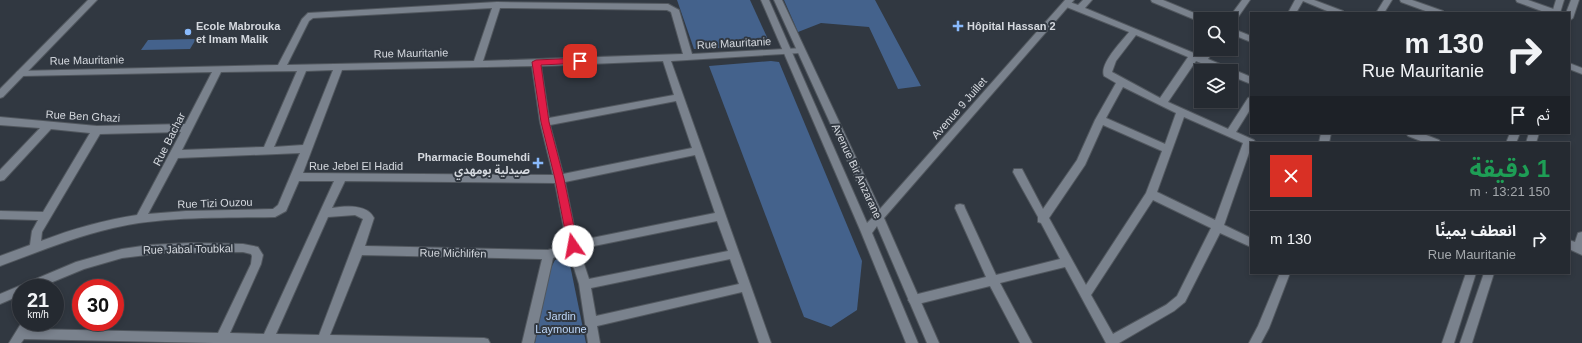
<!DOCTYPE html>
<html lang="ar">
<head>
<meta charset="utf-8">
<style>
  :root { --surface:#252a31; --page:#2d3239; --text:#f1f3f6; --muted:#a3a7ab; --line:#42464d }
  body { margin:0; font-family:Arial,"Noto Sans Arabic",sans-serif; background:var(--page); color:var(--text); direction:rtl; height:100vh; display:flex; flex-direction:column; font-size:15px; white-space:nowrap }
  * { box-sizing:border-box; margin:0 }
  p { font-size:13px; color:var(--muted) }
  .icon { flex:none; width:22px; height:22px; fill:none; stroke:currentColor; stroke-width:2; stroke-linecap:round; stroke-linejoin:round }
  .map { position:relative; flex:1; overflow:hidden; direction:ltr }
  .drawer { position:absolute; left:1250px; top:142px; width:320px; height:132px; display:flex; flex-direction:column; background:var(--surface); border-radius:0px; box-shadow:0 2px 6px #0003,0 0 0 1px var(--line); direction:rtl }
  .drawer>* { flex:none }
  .guide { position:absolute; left:1250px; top:12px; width:320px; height:122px; border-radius:0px; box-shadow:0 2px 6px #0003,0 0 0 1px var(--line); direction:rtl; background:#252a31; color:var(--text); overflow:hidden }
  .fabs { position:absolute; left:1194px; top:12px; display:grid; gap:8px }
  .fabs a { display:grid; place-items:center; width:44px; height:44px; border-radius:0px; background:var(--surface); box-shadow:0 2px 6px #0003,0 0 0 1px var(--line); font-size:20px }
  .speed { position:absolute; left:12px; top:279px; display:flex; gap:8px; font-size:20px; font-weight:700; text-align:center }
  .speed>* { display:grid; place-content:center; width:52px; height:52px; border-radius:50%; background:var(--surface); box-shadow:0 2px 6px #0003,0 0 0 1px var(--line); line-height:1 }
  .speed small { font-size:10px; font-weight:400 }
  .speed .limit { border:6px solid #d22; background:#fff; color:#111 }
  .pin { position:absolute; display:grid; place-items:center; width:34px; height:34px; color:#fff; margin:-17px; border-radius:8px; box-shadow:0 2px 6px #0006 }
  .me { position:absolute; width:44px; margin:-22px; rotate:348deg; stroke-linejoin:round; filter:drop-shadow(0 0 3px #0008) }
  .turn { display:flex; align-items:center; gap:14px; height:84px; padding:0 20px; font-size:18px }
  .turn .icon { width:52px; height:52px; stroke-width:2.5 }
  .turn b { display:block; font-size:28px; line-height:34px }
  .then { display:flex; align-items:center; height:38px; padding:0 20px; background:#0003; gap:8px; font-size:15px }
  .round { display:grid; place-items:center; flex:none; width:42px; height:42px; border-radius:0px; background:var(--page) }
  .overview { display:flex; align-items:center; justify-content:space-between; height:68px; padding:0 20px }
  h1 { font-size:24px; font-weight:700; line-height:30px; color:#1e9e55 }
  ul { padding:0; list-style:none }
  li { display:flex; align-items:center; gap:12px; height:56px; padding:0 20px; border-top:1px solid var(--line) }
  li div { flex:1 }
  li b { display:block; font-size:15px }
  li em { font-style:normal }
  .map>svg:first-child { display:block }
  .green { fill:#44628c }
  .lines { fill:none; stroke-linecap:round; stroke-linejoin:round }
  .minor-casing { stroke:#51575e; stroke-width:2 }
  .tertiary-casing { stroke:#51575e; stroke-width:2 }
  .secondary-casing { stroke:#51575e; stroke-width:2 }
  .minor { fill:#7a828d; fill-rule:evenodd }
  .tertiary { fill:#7a828d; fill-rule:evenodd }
  .secondary { fill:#7a828d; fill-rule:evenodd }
  .route { fill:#e11d48; stroke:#92132f }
  .poi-dot { fill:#89bafc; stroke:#313841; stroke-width:1.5 }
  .labels { text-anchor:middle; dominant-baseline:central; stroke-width:4; stroke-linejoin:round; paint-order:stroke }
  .poi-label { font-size:11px; font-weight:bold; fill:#d5d9df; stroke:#313841; text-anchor:start }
  .street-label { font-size:11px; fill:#d5d9df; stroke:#313841 }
  .park-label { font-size:11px; fill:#bdd6f8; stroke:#313841 }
</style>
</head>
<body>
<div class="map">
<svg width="1582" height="343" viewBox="0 0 1582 343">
  <rect width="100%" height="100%" fill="#313841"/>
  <!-- green -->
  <g class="green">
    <polygon points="677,0 750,0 771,46 694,49"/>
    <polygon points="784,0 875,0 921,86 898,89 869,27 821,23 798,32"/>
    <polygon points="196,39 190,49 141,50 148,40"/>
    <polygon points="771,61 779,62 862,261 857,310 831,327 804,317 709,66"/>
    <polygon points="564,259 569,260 586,343 535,343 550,270 555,260"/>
  </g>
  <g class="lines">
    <!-- minor casing -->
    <g class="minor-casing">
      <g id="minor">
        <path d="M1083,0H1092L1085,8L1201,56L1206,49H1215L1208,59L1251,77V84L1231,76V71H1220L1196,61L1168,102L1228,129L1248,98L1251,97V108L1236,132L1254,140L1256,143H1251V147L1224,225L1251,238V247L1220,233L1185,302L1174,311L1119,343H1106L1065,267L1000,283L1032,343H1020L990,286L914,305L910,303L908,300L910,297L914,295L986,277L955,208L956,205L960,204L964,205L965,208L996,275L1060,259L1041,223L1038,222V217L1013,172L1014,169H1022L1043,209L1077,160L1095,120L1116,83L1104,76C1099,64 1122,41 1129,32L1064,6L1063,4L1067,1L1078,5ZM1136,35L1188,57L1160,98L1112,72L1116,61ZM1123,87L1176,113L1165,144L1106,118ZM1184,117L1243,143L1215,220L1157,192ZM1103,125L1162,151L1146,193L1086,285L1049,218L1085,165ZM1153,200L1211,228L1177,296L1166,305L1113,334L1091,295Z"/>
        <polygon points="1151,0 1163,0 1204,17 1205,19 1201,19 1201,22 1198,21 1152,2"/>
        <polygon points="1242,0 1250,0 1234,23 1231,24 1231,19 1228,19"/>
        <polygon points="1295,0 1314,0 1343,11 1344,13 1332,13 1303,1 1296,13 1288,13"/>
        <polygon points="1384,0 1392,0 1384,13 1376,13"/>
        <polygon points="1400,0 1412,0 1443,11 1444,13 1431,13 1401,2"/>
        <polygon points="1516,0 1528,0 1559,11 1560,13 1547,13 1517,2"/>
        <path d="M497,2L668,4L679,10L692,54L803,48L804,50L803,52L800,53L671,61L771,343H759L742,292L597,326L600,343H588L579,284L569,252L553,258L534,343H522L542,259L362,255L330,335L484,338L488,339L490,343H213L24,339L21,343H9L22,322H34L30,329L218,333L251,264L252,256L251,254L243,252L163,253L122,258L84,269L38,288H21V295L0,304V294L76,262L122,249L149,245L190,243L243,244L258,247L263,255L261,264L230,333L264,334L334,181H299L286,211L275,217C223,218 164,216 113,228C74,237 38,252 0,266V256L30,245L32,231L38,220L0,219V211L43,212L90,133L51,129L4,180L0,181V170L40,128L0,125V117L97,126L185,124L212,72L21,76L16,73L18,71L278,65L302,19L308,13ZM492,8L474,61L287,65L309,21L313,18ZM500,8L667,10L671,12L683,54L483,61ZM663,61L674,95L549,118L541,66ZM532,66L540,122L553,175L303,173L342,70ZM333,70L303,145L274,147L306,71ZM297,71L264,147L182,150L221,72ZM676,101L692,148L563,174L550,125ZM181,132L137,215C104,220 72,229 41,241L42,232L100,134ZM300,153L278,205L273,209L186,211L148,214L178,158ZM695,155L715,213L577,241L565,182ZM345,181L555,183L567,244L548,250L365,246L374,218C367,204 346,206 332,208ZM355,215L363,219L319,335L276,334L328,217ZM717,221L728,251L589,279L579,249ZM730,259L739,284L596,316L591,288Z"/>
        <polygon points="1231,28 1251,36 1251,42 1231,34"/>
        <polygon points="1569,63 1582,68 1582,74 1569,69"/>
        <polygon points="1321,133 1331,133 1329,143 1319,143"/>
        <polygon points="1406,133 1421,133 1439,140 1441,143 1426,143 1408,136"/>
        <polygon points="1582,232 1582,255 1569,249 1569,240 1575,242 1578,233"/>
        <polygon points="1280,273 1290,273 1269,328 1261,343 1249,343 1258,326"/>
      </g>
    </g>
    <!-- tertiary casing -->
    <g class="tertiary-casing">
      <g id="tertiary">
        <polygon points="88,0 97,0 3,97 0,98 0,89"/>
        <polygon points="761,0 769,0 867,223 873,217 774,0 782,0 880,209 1065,0 1074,0 884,218 939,343 927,343 877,226 872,233 918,343 906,343 861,232"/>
      </g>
    </g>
    <!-- secondary casing -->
    <g class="secondary-casing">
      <g id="secondary">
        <polygon points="1556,0 1564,0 1560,13 1552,13"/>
        <polygon points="1571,0 1579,0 1573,18 1569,21 1569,13 1566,13"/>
        <polygon points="1510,133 1520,133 1516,143 1506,143"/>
        <polygon points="1529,133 1539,133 1536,143 1526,143"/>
        <polygon points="1466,273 1476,273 1454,343 1442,343"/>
        <polygon points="1484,273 1494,273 1472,343 1460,343"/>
      </g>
    </g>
    <!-- minor -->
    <use href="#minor" class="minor"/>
    <!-- tertiary -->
    <use href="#tertiary" class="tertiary"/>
    <!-- secondary -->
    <use href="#secondary" class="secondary"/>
  </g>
  <!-- route -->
  <polygon class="route" points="580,58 582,59 582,63 541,65 549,122 564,179 578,246 577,249 570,249 568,246 555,179 541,122 532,62 536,60"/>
  <!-- markers -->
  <g class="poi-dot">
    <path d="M956 20h4v4h4v4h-4v4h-4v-4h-4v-4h4z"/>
    <circle cx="188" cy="32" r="4"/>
    <path d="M536 157h4v4h4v4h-4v4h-4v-4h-4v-4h4z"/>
  </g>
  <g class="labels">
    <!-- poi labels -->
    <g class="poi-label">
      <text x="196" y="26">Ecole Mabrouka<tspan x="196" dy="13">et Imam Malik</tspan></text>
      <text x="967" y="26">Hôpital Hassan 2</text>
      <text x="530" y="157" text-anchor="end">Pharmacie Boumehdi<tspan x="530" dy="13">صيدلية بومهدي</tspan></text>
    </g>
    <!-- street labels -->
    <g class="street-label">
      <text transform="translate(734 43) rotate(-3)">Rue Mauritanie</text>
      <text transform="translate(411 53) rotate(-1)">Rue Mauritanie</text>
      <text transform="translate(87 60) rotate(-1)">Rue Mauritanie</text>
      <text transform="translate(959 108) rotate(-49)">Avenue 9 Juillet</text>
      <text transform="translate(83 116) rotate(3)">Rue Ben Ghazi</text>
      <text transform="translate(169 139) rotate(-63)">Rue Bachar</text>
      <text x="356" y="166">Rue Jebel El Hadid</text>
      <text transform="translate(857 171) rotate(65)">Avenue Bir Anzarane</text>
      <text transform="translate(215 203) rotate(-2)">Rue Tizi Ouzou</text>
      <text transform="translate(188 249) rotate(-1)">Rue Jabal Toubkal</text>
      <text transform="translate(453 253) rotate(1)">Rue Michlifen</text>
    </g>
    <!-- park labels -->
    <g class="park-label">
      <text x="561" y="316">Jardin<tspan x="561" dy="13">Laymoune</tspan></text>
    </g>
  </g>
</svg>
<div class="fabs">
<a><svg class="icon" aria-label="search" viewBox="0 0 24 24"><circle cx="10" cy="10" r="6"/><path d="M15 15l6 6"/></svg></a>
<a><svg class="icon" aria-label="layers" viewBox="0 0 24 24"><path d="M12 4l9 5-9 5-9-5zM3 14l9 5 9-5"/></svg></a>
</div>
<div class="speed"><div>21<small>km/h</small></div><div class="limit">30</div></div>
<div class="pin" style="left:580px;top:61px;background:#d93025"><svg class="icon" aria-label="arrive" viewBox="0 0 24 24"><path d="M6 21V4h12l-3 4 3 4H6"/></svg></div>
<svg class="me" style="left:573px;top:246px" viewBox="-20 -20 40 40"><circle r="19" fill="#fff"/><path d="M0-13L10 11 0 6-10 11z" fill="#e11d48"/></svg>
<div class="guide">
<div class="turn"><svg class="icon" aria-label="right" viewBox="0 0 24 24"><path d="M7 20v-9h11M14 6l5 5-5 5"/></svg><div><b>130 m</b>Rue Mauritanie</div></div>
<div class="then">ثم<svg class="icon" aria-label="arrive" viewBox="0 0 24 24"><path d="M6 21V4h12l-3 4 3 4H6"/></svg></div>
</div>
<section class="drawer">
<div class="overview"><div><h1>1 دقيقة</h1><p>150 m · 13:21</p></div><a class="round" style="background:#d93025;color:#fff"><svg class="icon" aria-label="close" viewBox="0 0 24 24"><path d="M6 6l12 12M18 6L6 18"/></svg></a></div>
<ul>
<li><svg class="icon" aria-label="right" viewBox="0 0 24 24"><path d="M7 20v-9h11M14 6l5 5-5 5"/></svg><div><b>انعطف يمينًا</b><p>Rue Mauritanie</p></div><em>130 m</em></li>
</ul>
</section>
</div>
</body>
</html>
